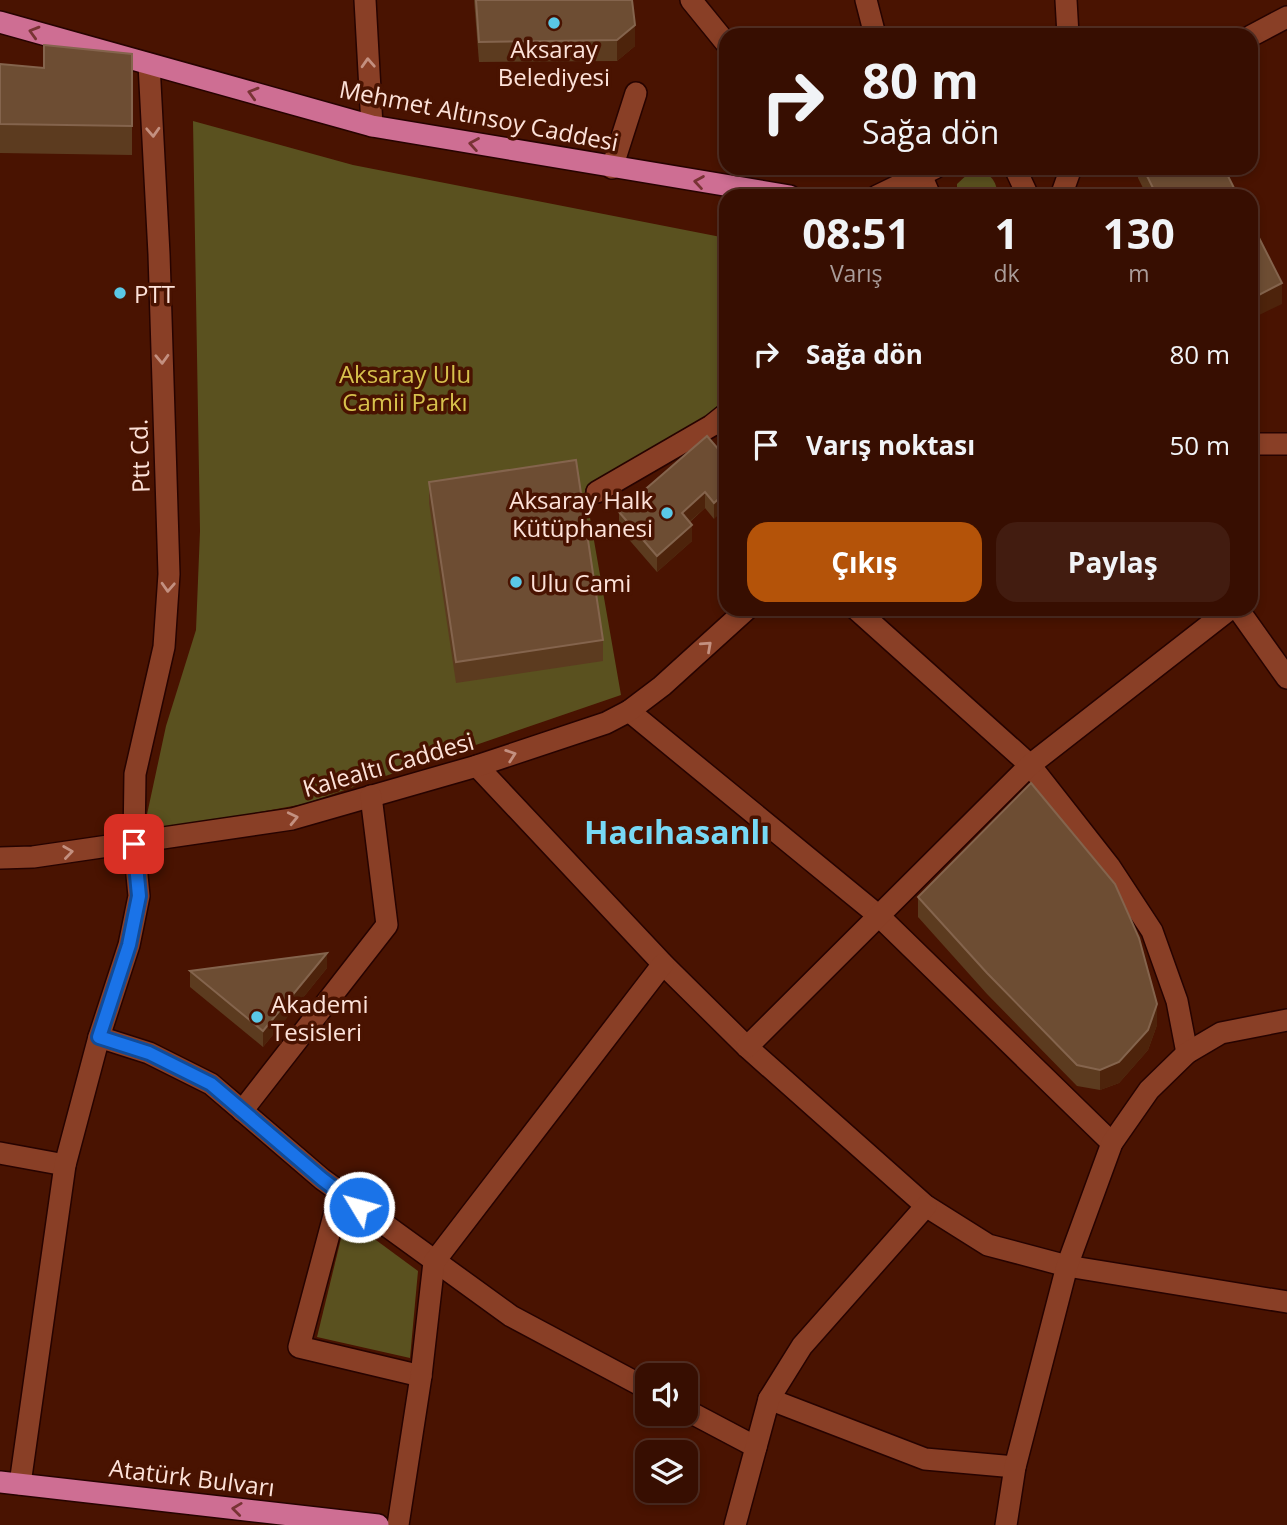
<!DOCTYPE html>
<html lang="tr">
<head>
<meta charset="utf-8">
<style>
  :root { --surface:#370e01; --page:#421c10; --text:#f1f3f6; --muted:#aa9c99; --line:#512e23; --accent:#b45309 }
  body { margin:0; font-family:"Open Sans",sans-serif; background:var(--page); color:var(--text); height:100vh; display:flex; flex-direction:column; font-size:26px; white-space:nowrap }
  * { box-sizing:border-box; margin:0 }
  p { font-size:23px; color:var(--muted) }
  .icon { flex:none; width:38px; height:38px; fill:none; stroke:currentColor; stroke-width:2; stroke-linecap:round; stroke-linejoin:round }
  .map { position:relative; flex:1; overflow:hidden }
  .drawer { position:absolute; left:719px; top:189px; width:539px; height:427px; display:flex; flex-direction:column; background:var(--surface); border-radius:21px; box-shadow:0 4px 10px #0003,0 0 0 2px var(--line) }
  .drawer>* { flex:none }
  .banner { position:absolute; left:719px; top:28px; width:539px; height:147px; border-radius:21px; box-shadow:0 4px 10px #0003,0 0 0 2px var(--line); background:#370e01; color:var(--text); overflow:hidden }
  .tools { position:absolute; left:635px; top:1363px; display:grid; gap:14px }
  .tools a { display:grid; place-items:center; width:63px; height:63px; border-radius:14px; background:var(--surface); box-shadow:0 4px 10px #0003,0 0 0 2px var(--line); font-size:35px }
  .pin { position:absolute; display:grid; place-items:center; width:60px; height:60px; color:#fff; margin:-30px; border-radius:14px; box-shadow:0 4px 10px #0006 }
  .me { position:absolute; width:77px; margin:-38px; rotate:307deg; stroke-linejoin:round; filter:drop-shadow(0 0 5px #0008) }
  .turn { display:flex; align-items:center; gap:24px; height:147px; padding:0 28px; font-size:32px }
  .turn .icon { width:91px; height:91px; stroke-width:2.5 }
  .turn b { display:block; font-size:49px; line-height:60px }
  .eta { display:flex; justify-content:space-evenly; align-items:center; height:119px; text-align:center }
  .eta b { font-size:42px; font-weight:700; line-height:49px }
  .cta { display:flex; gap:14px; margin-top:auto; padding:14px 28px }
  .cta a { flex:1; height:80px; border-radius:21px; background:var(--accent); color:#fff; font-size:28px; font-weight:700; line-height:80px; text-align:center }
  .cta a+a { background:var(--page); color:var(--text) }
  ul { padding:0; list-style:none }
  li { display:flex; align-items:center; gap:21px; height:91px; padding:0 28px }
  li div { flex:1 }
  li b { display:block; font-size:26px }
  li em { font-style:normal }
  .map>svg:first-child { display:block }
  .green { fill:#5a511f }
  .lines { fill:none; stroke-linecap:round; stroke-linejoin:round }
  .minor-casing { stroke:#260300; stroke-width:24 }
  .major-casing { stroke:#260300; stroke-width:24 }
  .minor { stroke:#893f26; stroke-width:21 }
  .major { stroke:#ce6e93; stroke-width:21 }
  .wall { fill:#5c3b1f }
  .shaded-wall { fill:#4d230b }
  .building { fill:#6d4d33; stroke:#84644d; stroke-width:2 }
  .oneway { stroke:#783334 }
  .oneway2 { stroke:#c39080 }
  .route-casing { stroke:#114b97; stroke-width:18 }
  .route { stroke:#1a73e8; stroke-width:12 }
  .poi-dot { fill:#5ac8e6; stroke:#491301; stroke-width:2.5 }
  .labels { text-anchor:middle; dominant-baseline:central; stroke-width:7; stroke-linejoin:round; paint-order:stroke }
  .poi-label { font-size:24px; fill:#fde2d9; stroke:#491301; text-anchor:start }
  .street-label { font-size:24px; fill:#fde2d9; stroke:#491301 }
  .park-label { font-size:24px; fill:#d7c14c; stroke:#491301 }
  .district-label { font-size:32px; font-weight:bold; fill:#77d9f5; stroke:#491301 }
</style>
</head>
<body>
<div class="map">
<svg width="1287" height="1525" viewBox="0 0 1287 1525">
  <rect width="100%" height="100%" fill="#491301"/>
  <!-- green -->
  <g class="green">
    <polygon points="193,121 353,165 726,238 726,399 695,429 585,489 621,695 304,804 143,833 166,726 196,630 200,531"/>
    <path d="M971,171C988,170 998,180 997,196H957V184Z"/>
    <polygon points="346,1218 418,1271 410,1358 317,1337"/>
  </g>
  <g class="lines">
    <!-- minor casing -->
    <g class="minor-casing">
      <g id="minor">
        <polyline points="365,0 372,126"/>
        <polyline points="691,0 726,43"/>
        <polyline points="866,0 875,35"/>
        <polyline points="1066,0 1068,35"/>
        <polyline points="1251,36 1287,17"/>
        <polyline points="612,168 636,93"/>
        <polyline points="918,168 930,196"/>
        <polyline points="1015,168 1028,196"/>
        <polyline points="877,196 935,168"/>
        <polyline points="1061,196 1071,168"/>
        <polyline points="1251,444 1287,444"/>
        <polyline points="597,492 711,426 726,414"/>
        <polyline points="856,609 1030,765 1110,867 1152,931 1177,1001 1187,1053"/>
        <polyline points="1238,609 1287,678"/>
        <polyline points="629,711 879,916 1112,1143"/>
        <polyline points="477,766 663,964 747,1047 926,1206 988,1245 1067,1266 1287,1302"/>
        <polyline points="0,858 33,857 292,819 477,766 606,723 629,711 662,686 747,609"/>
        <polyline points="99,1037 149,1053 211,1084 322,1179 511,1316 648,1389"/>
        <polyline points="747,1047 1030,765 1230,609"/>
        <polyline points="242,1111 387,925 371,796"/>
        <polyline points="0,1153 65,1165"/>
        <polyline points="340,1193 299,1347 421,1376"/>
        <polyline points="769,1399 925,1459 1015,1467"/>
        <polyline points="686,1410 756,1447"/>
        <polyline points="20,1484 65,1165 99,1037 129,945 139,896 134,844 135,774 164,647 169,574 159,254 149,64"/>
        <polyline points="398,1525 421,1376 434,1262 663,964"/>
        <polyline points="735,1525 769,1399 802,1346 926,1206"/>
        <polyline points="1006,1525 1015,1467 1067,1266 1112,1143 1149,1090 1187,1053 1221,1033 1287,1020"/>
      </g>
    </g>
    <!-- major casing -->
    <g class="major-casing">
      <g id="major">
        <polyline points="0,22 372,126 790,196"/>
        <polyline points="0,1482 378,1525"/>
      </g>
    </g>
    <!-- minor -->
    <use href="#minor" class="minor"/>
    <!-- major -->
    <use href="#major" class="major"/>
  </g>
  <!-- wall -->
  <g class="wall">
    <polygon points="474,0 632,0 635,46 617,61 479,62"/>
    <polygon points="44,45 132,54 132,155 0,153 0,64 44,68"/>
    <polygon points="1138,168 1224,168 1238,196 1147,196 1138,178"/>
    <polygon points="726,458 714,519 705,508 690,522 692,541 657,572 619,528 619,512"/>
    <polygon points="429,482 603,640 603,661 456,683 429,503"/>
    <polygon points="918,897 1157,1025 1148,1050 1119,1083 1100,1090 1077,1086 987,994 918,917"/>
    <polygon points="327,968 263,1047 190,987 190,971"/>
  </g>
  <!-- shaded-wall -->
  <g class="shaded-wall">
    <polygon points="635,25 635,46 617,61 617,40"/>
    <polygon points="1282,283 1282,304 1251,319 1251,299"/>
    <polygon points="705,492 705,508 682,528 682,513"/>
    <polygon points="726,492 726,508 714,519 714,503"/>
    <polygon points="692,525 692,541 657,572 657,556"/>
    <polygon points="327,953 327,968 263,1047 263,1031"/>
    <polygon points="1157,1004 1157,1025 1148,1050 1119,1083 1100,1090 1100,1070"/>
  </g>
  <!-- building -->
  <g class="building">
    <polygon points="476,0 632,0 635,25 617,40 479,42"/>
    <polygon points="44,45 132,54 132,126 0,124 0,64 44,68"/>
    <polygon points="1143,168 1224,168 1238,196 1157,196"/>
    <polygon points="1251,222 1282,283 1251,299"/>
    <polygon points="707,436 726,458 726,492 714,503 705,492 682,513 692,525 657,556 619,512"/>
    <polygon points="576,460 603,640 456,662 429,482"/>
    <polygon points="1031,783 1115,884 1139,938 1157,1004 1148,1030 1119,1062 1100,1070 1077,1065 987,973 918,897"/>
    <polygon points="327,953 263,1031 190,971"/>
  </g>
  <!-- one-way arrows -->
  <defs><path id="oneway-chevron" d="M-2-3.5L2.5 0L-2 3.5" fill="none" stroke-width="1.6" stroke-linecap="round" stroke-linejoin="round" transform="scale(1.75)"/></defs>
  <g class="oneway">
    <use href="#oneway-chevron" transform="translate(34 32) rotate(-164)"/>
    <use href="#oneway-chevron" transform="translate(253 93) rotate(-164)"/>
    <use href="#oneway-chevron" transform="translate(474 144) rotate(-170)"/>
    <use href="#oneway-chevron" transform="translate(699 182) rotate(-171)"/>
    <use href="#oneway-chevron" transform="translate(237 1509) rotate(-173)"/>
  </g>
  <g class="oneway2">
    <use href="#oneway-chevron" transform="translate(368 63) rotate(-93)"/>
    <use href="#oneway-chevron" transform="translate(153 132) rotate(87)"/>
    <use href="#oneway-chevron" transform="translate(162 359) rotate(88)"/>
    <use href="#oneway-chevron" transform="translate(168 587) rotate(93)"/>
    <use href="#oneway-chevron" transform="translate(707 646) rotate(-42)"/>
    <use href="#oneway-chevron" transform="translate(511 755) rotate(-19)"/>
    <use href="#oneway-chevron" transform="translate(293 818) rotate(-13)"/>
    <use href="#oneway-chevron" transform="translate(68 852) rotate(-8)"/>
  </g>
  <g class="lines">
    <!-- route casing -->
    <g class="route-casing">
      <polyline id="route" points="134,844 139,896 129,945 99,1037 149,1053 211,1084 322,1179 359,1207"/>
    </g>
    <!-- route -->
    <use href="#route" class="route"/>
  </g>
  <!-- markers -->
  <g class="poi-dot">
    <circle cx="554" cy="23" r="7"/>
    <circle cx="120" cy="293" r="7"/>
    <circle cx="667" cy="513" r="7"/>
    <circle cx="516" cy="582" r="7"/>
    <circle cx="257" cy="1017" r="7"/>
  </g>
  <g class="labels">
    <!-- poi labels -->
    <g class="poi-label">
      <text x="554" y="48" text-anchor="middle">Aksaray<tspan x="554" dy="28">Belediyesi</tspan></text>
      <text x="134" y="293">PTT</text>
      <text x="653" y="499" text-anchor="end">Aksaray Halk<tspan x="653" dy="28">Kütüphanesi</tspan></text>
      <text x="530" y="582">Ulu Cami</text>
      <text x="271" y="1003">Akademi<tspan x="271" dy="28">Tesisleri</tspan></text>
    </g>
    <!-- street labels -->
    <g class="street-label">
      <text transform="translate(479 115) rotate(11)">Mehmet Altınsoy Caddesi</text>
      <text transform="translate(139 456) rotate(-92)">Ptt Cd.</text>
      <text transform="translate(388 764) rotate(-16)">Kalealtı Caddesi</text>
      <text transform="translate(192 1477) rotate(7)">Atatürk Bulvarı</text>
    </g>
    <!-- park labels -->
    <g class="park-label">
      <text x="405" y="373">Aksaray Ulu<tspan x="405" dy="28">Camii Parkı</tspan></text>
    </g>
    <!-- district labels -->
    <g class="district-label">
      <text x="677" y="831">Hacıhasanlı</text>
    </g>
  </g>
</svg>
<div class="tools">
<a><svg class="icon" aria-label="sound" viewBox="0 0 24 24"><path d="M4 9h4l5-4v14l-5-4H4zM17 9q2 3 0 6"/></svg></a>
<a><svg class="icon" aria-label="layers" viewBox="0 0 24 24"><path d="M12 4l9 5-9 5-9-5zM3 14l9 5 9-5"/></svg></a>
</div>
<div class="pin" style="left:134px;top:844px;background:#d93025"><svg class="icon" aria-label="arrive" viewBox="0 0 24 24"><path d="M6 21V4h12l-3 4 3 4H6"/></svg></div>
<svg class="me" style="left:359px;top:1207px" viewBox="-20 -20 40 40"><circle r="17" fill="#1a73e8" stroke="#fff" stroke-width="3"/><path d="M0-11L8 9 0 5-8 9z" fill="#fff"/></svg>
<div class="banner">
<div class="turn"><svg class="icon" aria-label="right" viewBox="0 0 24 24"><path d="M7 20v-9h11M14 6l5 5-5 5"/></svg><div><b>80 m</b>Sağa dön</div></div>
</div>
<section class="drawer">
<div class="eta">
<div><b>08:51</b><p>Varış</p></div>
<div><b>1</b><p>dk</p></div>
<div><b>130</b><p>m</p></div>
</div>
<ul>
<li><svg class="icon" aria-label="right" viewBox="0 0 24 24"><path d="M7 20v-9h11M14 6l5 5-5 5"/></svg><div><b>Sağa dön</b></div><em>80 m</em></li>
<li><svg class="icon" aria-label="arrive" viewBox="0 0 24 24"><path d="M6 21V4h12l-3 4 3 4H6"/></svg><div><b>Varış noktası</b></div><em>50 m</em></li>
</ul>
<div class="cta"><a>Çıkış</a><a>Paylaş</a></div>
</section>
</div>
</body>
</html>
